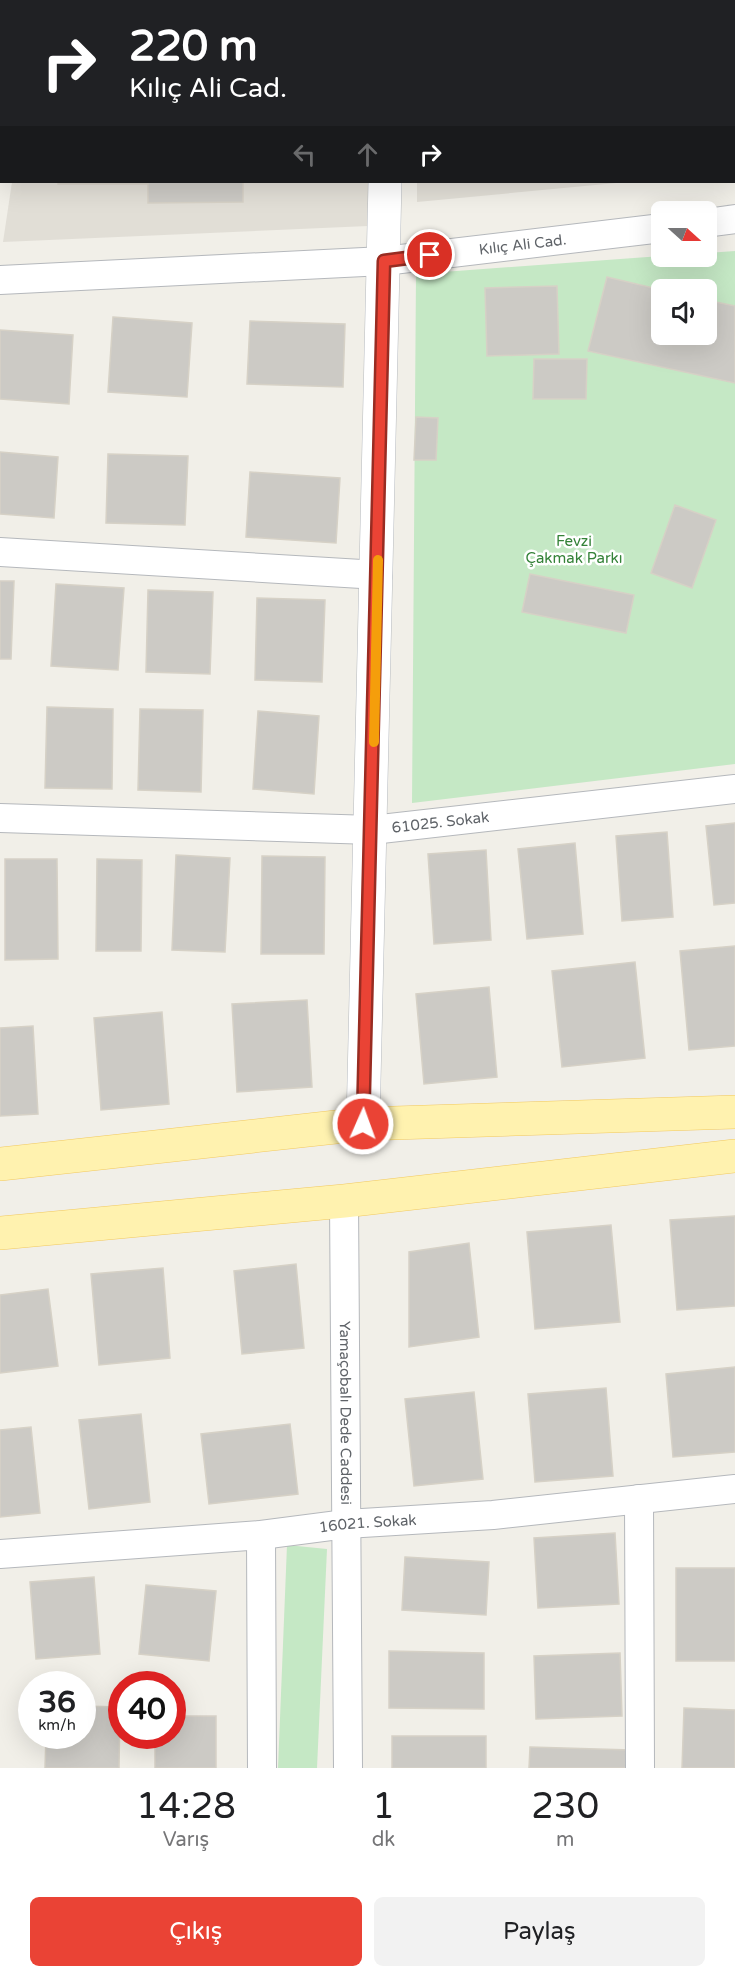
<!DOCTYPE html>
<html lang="tr">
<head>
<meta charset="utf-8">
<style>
  :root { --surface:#fff; --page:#f2f2f2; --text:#202124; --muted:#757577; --accent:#ea4335 }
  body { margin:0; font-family:"Varela Round",sans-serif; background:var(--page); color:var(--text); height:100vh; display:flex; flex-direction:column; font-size:22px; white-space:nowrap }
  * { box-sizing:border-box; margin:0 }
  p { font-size:20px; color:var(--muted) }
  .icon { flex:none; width:33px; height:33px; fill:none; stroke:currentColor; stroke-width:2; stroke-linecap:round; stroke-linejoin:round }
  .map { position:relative; height:1768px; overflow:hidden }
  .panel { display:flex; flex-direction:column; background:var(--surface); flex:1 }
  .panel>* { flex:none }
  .guide { position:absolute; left:0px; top:0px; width:735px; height:183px; box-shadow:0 6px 24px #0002; background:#202124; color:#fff; overflow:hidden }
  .needle { width:39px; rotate:111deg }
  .controls { position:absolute; left:651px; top:201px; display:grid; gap:12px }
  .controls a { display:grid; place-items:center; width:66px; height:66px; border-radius:9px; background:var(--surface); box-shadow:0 6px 24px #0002; font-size:30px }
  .speed { position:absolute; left:18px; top:1671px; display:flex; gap:12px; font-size:30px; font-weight:700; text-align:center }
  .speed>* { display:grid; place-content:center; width:78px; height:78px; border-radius:50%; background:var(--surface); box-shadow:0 6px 24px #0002; line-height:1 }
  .speed small { font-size:15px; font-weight:400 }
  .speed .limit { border:9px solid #d22; background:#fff; color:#111 }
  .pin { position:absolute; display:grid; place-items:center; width:51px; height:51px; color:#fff; margin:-26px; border:3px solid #fff; border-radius:50%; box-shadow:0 2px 6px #0007 }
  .me { position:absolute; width:66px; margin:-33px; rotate:2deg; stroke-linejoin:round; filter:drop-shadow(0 0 4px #0008) }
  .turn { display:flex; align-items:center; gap:21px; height:126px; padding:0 30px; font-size:27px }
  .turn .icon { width:78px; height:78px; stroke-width:2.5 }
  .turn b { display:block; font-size:42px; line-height:51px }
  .lanes { display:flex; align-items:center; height:57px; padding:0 30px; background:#0003; justify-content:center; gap:30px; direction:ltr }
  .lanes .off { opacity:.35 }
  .eta { display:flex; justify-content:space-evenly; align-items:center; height:102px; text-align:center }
  .eta b { font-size:36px; font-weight:600; line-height:42px }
  .primary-button { display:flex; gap:12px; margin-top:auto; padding:12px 30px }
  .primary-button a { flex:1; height:69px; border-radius:9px; background:var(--accent); color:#fff; font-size:24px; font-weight:600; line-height:69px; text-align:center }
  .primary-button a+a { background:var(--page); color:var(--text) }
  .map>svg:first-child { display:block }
  .education { fill:#e1ded6 }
  .green { fill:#c5e8c5; fill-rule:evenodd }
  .building { fill:#cccac5; stroke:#d6d1c6; stroke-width:1.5 }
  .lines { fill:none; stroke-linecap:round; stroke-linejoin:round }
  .street-casing { stroke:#b5b8bc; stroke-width:30 }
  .secondary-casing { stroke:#b6babf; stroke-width:34 }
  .primary-casing { stroke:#f2c960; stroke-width:34 }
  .street { stroke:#fff; stroke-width:28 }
  .secondary { stroke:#fff; stroke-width:33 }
  .primary { stroke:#fff2af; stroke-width:33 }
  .route-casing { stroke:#982c22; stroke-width:15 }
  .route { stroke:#ea4335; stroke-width:10 }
  .slow { stroke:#f59e0b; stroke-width:10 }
  .labels { text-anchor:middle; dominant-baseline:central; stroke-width:5; stroke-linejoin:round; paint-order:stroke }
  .street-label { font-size:15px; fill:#5f6368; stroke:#fff }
  .park-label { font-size:15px; fill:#348238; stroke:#fff }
</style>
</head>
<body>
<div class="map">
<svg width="735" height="1768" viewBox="0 0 735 1768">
  <rect width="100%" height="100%" fill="#f1efe8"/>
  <!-- education -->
  <g class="education">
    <polygon points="38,0 367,0 367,1 38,2"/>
    <polygon points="419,0 735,0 735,171 734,2"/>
    <polygon points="12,182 368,182 368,226 3,242"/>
    <polygon points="417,182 627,182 417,202"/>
  </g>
  <!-- green -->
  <g class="green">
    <path d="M735,251V764L412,803L416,274L661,256H706L707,253ZM662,290H706V334H662Z"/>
    <polygon points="287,1545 327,1549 317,1768 278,1768"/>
  </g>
  <!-- building -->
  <g class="building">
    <polygon points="255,0 325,0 254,2"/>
    <rect x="657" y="0" width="66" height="2"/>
    <polygon points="58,182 243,182 243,202 148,203 148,184 58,184"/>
    <polygon points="607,277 662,290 662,334 706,334 706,300 735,306 735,383 588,351"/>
    <polygon points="557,286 559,354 487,356 485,288"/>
    <polygon points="113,317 192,323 187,397 108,392"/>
    <polygon points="250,321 345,324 343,387 247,384"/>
    <polygon points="0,330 73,335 69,404 0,399"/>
    <polygon points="534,359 587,359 586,399 533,399"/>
    <polygon points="416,417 438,418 436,460 414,460"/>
    <polygon points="0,452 58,457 54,518 0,514"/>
    <polygon points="108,454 188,456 185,525 106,523"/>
    <polygon points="250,472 340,478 336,543 246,537"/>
    <polygon points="675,505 716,520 692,588 651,573"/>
    <polygon points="530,574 634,595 626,633 522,612"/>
    <polygon points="0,581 14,581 11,659 0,659"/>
    <polygon points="56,584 124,588 118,670 51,666"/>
    <polygon points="148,590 213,592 210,674 146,672"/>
    <polygon points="257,598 325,600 322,682 255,680"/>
    <polygon points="47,707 113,709 112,789 45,788"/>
    <polygon points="140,709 203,710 201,792 138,790"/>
    <polygon points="258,711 319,716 314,794 253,789"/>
    <polygon points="735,823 735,903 714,905 706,826"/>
    <polygon points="667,832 673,917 622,921 616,836"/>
    <polygon points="575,843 583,934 527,939 518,849"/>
    <polygon points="486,850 491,940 434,944 428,854"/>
    <polygon points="176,855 230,858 225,952 172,950"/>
    <polygon points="262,856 325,857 324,954 261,954"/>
    <polygon points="5,859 57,859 58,959 5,960"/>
    <polygon points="97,859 142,860 141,951 96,951"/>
    <polygon points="735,946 735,1046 689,1050 680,951"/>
    <polygon points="635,962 645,1058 562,1067 552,971"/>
    <polygon points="489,987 497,1077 424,1084 416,994"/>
    <polygon points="307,1000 312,1087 237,1092 232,1004"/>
    <polygon points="162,1012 169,1104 101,1110 94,1018"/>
    <polygon points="33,1026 38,1114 0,1116 0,1028"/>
    <polygon points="735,1216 735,1306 677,1310 670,1220"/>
    <polygon points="611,1225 620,1322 535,1329 527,1232"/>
    <polygon points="469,1243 479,1337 409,1347 409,1252"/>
    <polygon points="296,1264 304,1348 242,1354 234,1271"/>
    <polygon points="163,1268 170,1358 99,1365 91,1274"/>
    <polygon points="48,1289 58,1366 0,1373 0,1295"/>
    <polygon points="735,1367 735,1452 673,1457 666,1374"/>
    <polygon points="606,1388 613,1476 535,1482 528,1394"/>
    <polygon points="474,1392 483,1479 414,1486 405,1399"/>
    <polygon points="141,1414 150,1502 89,1509 79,1420"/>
    <polygon points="290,1424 298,1494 209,1504 201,1434"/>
    <polygon points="31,1427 40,1513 0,1517 0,1430"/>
    <polygon points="615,1533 619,1604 538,1608 534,1538"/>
    <polygon points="405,1557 489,1562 486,1615 402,1610"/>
    <rect x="676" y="1568" width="59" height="93"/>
    <polygon points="94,1577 100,1654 36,1659 30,1582"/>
    <polygon points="146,1585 216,1591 209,1661 139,1654"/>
    <polygon points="389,1651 484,1653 484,1709 389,1708"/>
    <polygon points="620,1653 622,1716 536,1719 534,1656"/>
    <polygon points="82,1706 120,1707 119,1768 45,1768 46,1736 82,1736"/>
    <polygon points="684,1708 735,1710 735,1768 682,1768"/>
    <polygon points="172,1716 216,1716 216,1768 155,1768 155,1736 172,1736"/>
    <rect x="392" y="1736" width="94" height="32"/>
    <polygon points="530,1747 631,1750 631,1768 529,1768"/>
  </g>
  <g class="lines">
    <!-- street casing -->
    <g class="street-casing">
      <g id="street">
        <polyline points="11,2 11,0"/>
        <polyline points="0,73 2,63"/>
        <polyline points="706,223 735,219"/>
        <path id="s1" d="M0,280L384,261L662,228"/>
        <polyline points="0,552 378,575"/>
        <path id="s2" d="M0,818L372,830L735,789"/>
        <path id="s3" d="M344,1201L348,1768"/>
        <polyline points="639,1499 640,1768"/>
        <polyline points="261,1535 262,1768"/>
        <path id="s4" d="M0,1554L261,1535L346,1524L493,1515L735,1489"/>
      </g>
    </g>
    <!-- secondary casing -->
    <g class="secondary-casing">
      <g id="secondary">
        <polyline points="390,2 390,0"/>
        <polyline points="363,1124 385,182"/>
      </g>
    </g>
    <!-- primary casing -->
    <g class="primary-casing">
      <g id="primary">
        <polyline points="0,1164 363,1124 735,1112"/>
        <polyline points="0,1233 344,1201 735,1156"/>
      </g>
    </g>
    <!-- street -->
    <use href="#street" class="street"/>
    <!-- secondary -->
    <use href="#secondary" class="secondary"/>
    <!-- primary -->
    <use href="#primary" class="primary"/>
  </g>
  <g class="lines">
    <!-- route casing -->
    <g class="route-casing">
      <polyline id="route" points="363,1124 384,261 430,255"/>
    </g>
    <!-- route -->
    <use href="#route" class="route"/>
    <!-- slow -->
    <polyline class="slow" points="374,742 378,560"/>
  </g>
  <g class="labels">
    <!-- street labels -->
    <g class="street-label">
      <text stroke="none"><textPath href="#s1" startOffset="524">Kılıç Ali Cad.</textPath></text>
      <text stroke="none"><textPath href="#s2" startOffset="441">61025. Sokak</textPath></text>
      <text stroke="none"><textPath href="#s3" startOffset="212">Yamaçobalı Dede Caddesi</textPath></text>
      <text stroke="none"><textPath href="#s4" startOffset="369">16021. Sokak</textPath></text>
    </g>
    <!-- park labels -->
    <g class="park-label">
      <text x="574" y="541">Fevzi<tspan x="574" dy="17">Çakmak Parkı</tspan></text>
    </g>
  </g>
</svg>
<div class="controls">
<a><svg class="needle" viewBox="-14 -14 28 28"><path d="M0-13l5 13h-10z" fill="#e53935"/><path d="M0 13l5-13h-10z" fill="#757577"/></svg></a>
<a><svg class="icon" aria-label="sound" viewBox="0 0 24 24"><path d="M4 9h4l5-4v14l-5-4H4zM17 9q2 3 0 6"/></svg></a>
</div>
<div class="speed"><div>36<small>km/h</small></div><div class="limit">40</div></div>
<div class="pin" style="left:430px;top:255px;background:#d93025"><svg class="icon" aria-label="arrive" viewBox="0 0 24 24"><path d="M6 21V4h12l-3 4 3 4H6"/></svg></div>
<svg class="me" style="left:363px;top:1124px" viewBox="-20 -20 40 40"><circle r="17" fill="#ea4335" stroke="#fff" stroke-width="3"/><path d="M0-11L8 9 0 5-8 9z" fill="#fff"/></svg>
<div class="guide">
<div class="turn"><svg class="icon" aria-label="right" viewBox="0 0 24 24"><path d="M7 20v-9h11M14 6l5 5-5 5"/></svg><div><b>220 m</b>Kılıç Ali Cad.</div></div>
<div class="lanes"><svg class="icon off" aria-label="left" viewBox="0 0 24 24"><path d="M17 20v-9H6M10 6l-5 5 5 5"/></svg><svg class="icon off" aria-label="ahead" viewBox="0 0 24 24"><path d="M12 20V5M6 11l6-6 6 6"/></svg><svg class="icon" aria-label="right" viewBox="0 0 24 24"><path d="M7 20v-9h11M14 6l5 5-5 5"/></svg></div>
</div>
</div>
<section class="panel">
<div class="eta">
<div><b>14:28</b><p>Varış</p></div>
<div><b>1</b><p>dk</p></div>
<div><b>230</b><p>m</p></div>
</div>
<div class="primary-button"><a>Çıkış</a><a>Paylaş</a></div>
</section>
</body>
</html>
